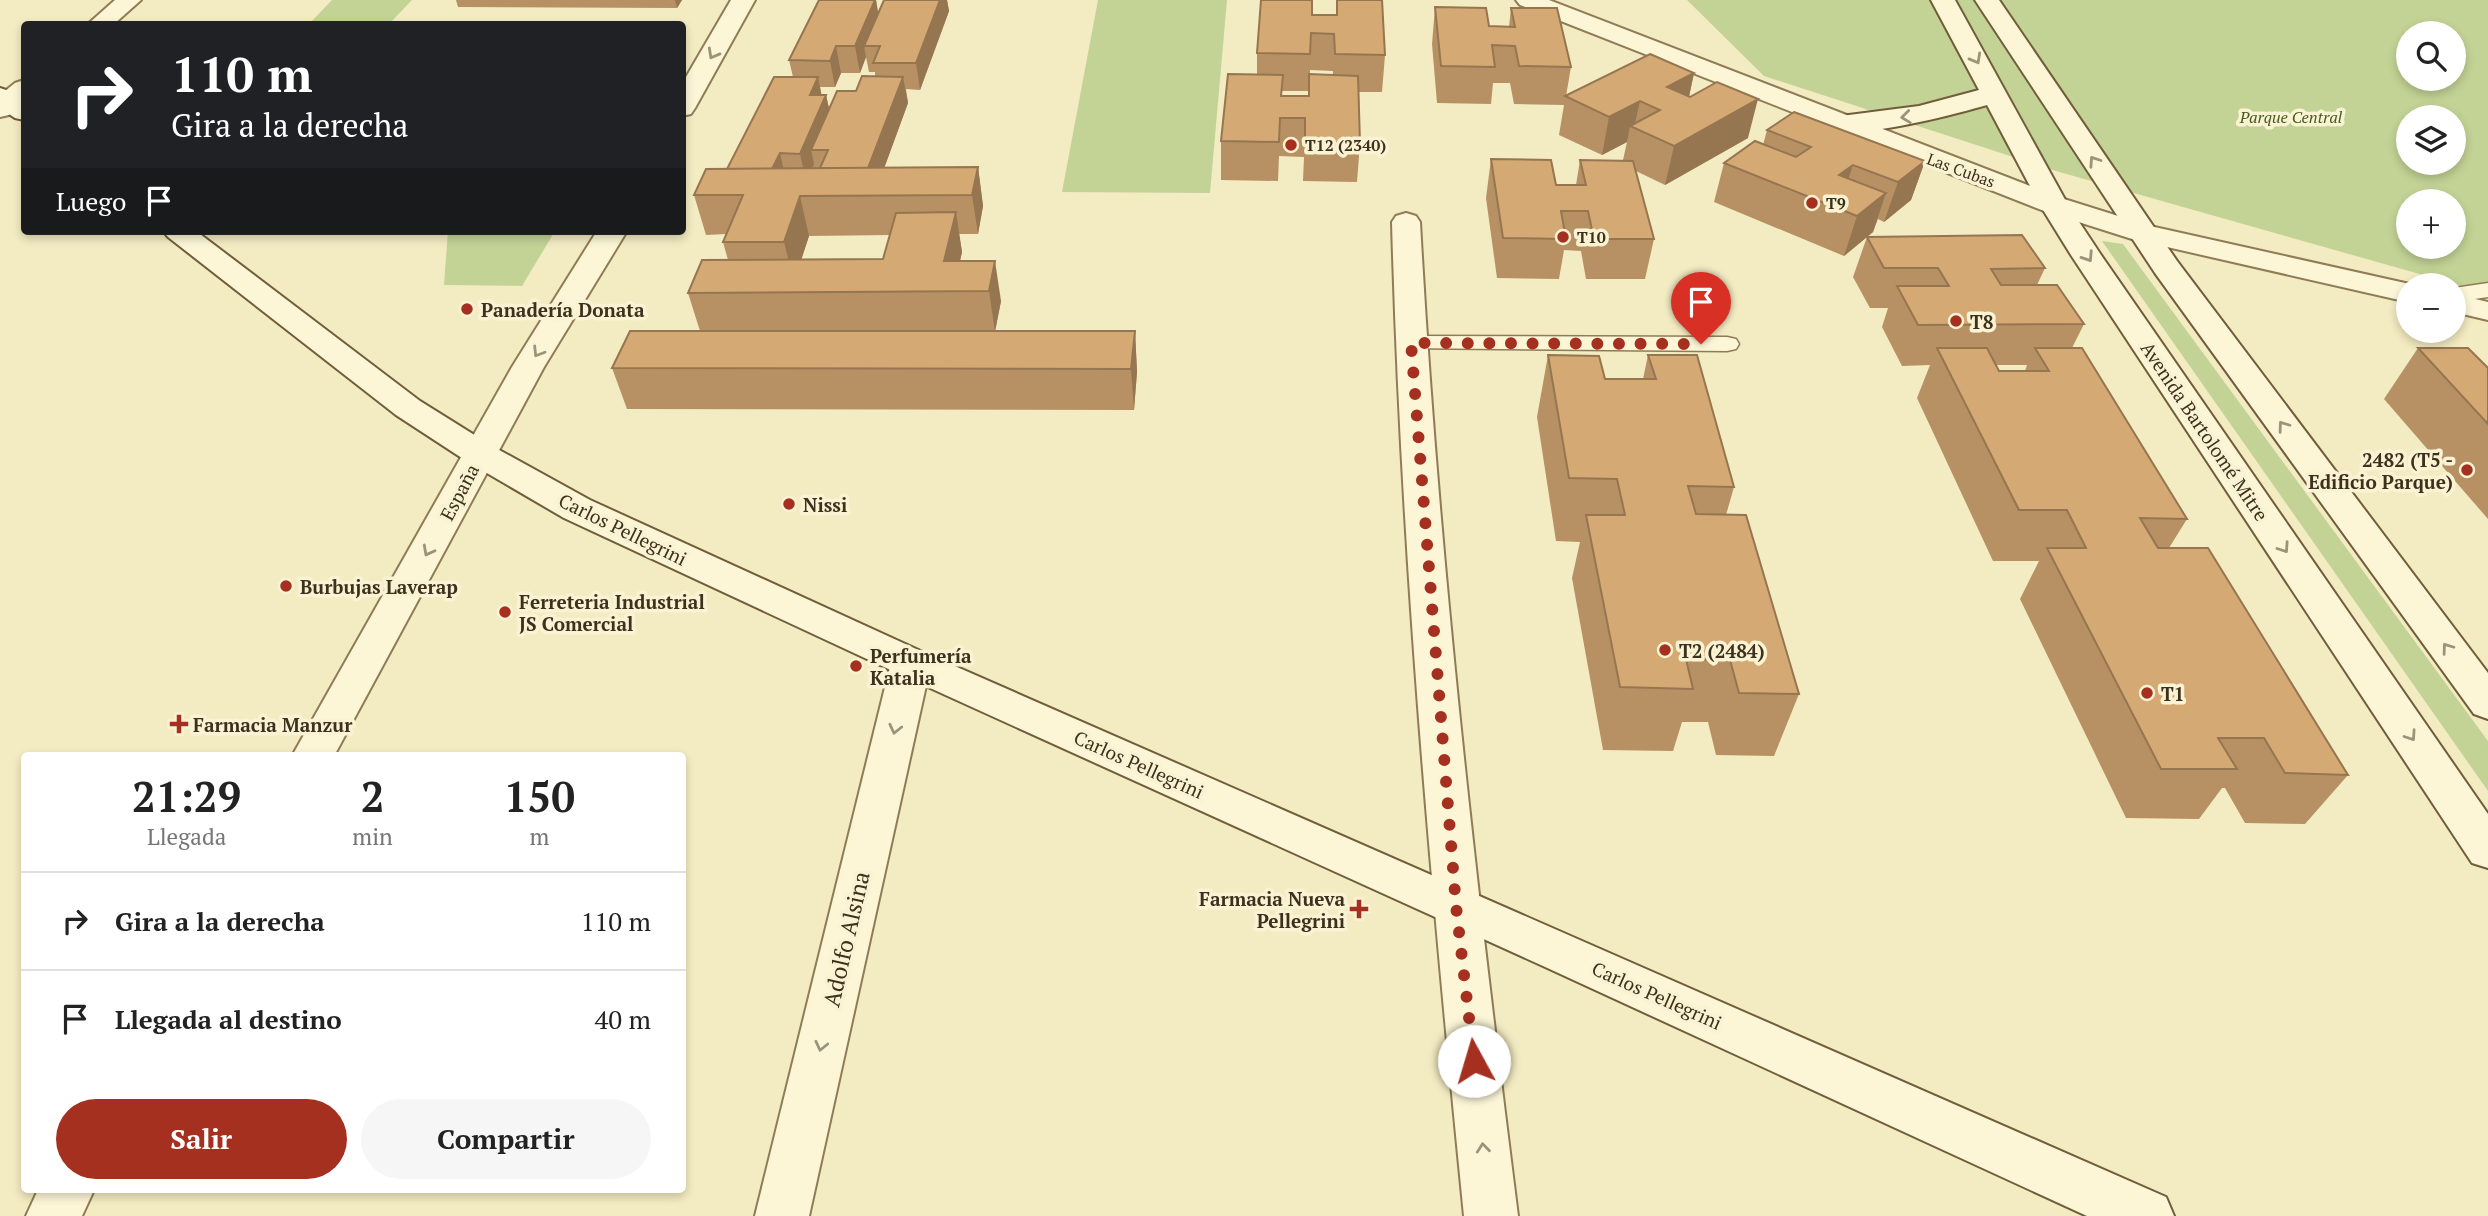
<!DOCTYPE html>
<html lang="es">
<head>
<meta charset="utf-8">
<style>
  :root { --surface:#fff; --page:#f6f6f6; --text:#222; --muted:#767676; --line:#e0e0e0; --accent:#a53020 }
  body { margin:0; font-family:"PT Serif",serif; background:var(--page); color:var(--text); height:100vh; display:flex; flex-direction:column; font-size:26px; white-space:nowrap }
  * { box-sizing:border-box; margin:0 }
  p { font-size:23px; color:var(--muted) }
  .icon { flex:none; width:38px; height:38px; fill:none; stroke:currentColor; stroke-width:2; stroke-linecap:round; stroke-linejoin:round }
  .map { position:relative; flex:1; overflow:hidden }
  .sheet { position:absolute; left:21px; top:752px; width:665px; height:441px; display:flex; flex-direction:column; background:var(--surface); border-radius:7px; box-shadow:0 4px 10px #0003 }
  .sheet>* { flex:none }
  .guide { position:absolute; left:21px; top:21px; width:665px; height:214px; border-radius:7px; box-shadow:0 4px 10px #0003; background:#202124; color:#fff; overflow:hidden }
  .tools { position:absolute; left:2396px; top:21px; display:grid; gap:14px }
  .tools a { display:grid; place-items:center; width:70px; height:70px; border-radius:50%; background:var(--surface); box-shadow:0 4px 10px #0003; font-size:35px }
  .pin { position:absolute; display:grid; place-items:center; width:60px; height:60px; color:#fff; margin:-72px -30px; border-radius:50% 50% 50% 0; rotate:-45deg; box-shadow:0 0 7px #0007 }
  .pin .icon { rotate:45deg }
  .me { position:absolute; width:77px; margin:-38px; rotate:354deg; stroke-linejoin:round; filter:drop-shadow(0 0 5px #0008) }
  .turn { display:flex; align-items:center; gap:24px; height:147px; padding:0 35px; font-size:32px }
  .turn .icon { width:91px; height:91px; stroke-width:2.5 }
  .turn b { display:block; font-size:49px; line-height:60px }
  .then { display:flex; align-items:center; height:66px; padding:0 35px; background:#0003; gap:14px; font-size:26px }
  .eta { display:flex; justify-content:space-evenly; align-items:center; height:119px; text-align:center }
  .eta b { font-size:42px; font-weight:600; line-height:49px }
  .action { display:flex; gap:14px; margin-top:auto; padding:14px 35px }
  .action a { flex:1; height:80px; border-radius:42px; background:var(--accent); color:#fff; font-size:28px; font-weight:600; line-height:80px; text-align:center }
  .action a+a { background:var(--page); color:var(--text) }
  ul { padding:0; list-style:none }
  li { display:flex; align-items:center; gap:21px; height:98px; padding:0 35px; border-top:2px solid var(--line) }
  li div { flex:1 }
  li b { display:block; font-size:26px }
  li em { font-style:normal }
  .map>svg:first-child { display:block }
  .green { fill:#c3d395; fill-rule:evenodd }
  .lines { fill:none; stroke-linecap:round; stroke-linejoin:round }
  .lane-casing { stroke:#8f7c57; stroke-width:3 }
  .street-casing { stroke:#8f7c57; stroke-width:4 }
  .secondary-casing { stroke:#715d3a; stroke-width:4 }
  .lane { fill:#fcf6d7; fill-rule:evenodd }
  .street { fill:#fcf6d7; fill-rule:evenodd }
  .secondary { fill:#fcf6d7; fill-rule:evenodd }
  .wall { fill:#b79164; fill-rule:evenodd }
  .shaded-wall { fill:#957651 }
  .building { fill:#d5a974; stroke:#957651; stroke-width:2 }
  .oneway { stroke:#9c947a }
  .route { stroke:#a53020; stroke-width:12; stroke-dasharray:0 21.6 }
  .poi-dot { fill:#a53020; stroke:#f9f3d3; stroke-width:2.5 }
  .labels { text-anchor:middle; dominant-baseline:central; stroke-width:7; stroke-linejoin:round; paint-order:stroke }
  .far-park-label { font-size:16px; font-style:italic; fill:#465c21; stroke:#f9f3d3 }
  .far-poi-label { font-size:16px; font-weight:bold; fill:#3d311d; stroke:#f9f3d3; text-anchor:start }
  .far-street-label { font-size:16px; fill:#3d311d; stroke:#f9f3d3 }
  .poi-label { font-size:19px; font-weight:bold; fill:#3d311d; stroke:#f9f3d3; text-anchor:start }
  .street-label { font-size:19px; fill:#3d311d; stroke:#f9f3d3 }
  .near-street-label { font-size:23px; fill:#3d311d; stroke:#f9f3d3 }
</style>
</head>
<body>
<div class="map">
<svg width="2488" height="1216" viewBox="0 0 2488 1216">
  <rect width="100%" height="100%" fill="#f3ebc2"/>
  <!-- green -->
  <g class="green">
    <polygon points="332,0 412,0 389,24 309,24"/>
    <polygon points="1098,0 1227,0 1210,193 1062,192"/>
    <path d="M1687,0H2488V288L2476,290L2056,171L1764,76ZM2408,33H2454V79H2408ZM2408,117H2454V163H2408ZM2408,201H2454V247H2408Z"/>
    <polygon points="448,231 555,231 522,286 444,285"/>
    <polygon points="2102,241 2123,244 2488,741 2488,791"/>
  </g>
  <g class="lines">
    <!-- lane casing -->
    <g class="lane-casing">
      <g id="lane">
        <polygon points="2488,283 2488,297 2454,302 2454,288"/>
        <polygon points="1411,336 1727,337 1736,339 1739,344 1736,349 1727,351 1402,348 1399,343 1402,338"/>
      </g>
    </g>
    <!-- street casing -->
    <g class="street-casing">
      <g id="street">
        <polygon points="115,0 141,0 114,24 88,24"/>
        <polygon points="731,0 755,0 695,108 691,114 682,116 682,84"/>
        <polygon points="1516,0 1549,0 2064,199 2150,226 2414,285 2408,285 2408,302 2132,239 2044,211 1520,5"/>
        <polygon points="24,80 24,101 9,115 0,117 0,95 15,83"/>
        <path d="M1406,213L1416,216L1420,222C1438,554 1476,886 1518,1216H1464C1431,886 1401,554 1392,222L1396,216Z"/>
        <polygon points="597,231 627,231 544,367 334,756 292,756 512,367"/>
        <polygon points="2454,294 2488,302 2488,320 2454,312"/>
        <polygon points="911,648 925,653 931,663 809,1216 755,1216 891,663 897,653"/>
        <polygon points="38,1190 94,1190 82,1216 26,1216"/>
      </g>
    </g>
    <!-- secondary casing -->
    <g class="secondary-casing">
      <g id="secondary">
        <path d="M1931,0H1955L2068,205L2101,255L2488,814V868L2472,863L2071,255L2040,205L1987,105C1952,115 1865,138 1832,130L1828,124L1832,118L1841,116L1919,106L1979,90Z"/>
        <polygon points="1975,0 1999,0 2177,261 2488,673 2488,719 2474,714 2155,273"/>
        <polygon points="0,88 9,91 24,101 24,120 15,118 0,108"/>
        <polygon points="163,231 196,231 420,401 492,446 590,500 925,653 2166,1197 2174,1216 2087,1216 1543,966 897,673 564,518 468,462 396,415 168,237"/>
      </g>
    </g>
    <!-- lane -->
    <use href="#lane" class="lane"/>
    <!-- street -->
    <use href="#street" class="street"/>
    <!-- secondary -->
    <use href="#secondary" class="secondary"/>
  </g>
  <!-- wall -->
  <g class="wall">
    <polygon points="456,0 682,0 677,8 458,7"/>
    <path d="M819,0H876L878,13L884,0H947L949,11L920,90L906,89L908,103L884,168L978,167L983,206L978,234H959L962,252L960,261L1001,301L995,331H1135L1137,372L1134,410L627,409L612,368L700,331L688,293L728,260L723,242L726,234L706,235L694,195L727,169L793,77L789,60ZM866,57L869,72H875V76L856,91L829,108L826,95H821L820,87H835L841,73H860ZM890,235L883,259L801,260L809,236Z"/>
    <path d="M1337,0L1385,55L1382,92H1359L1360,143L1357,182L1303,181L1304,157L1279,156L1278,181L1221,180V141L1257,74V53L1312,15H1337ZM1310,70L1333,71V75L1310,74ZM1282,91H1309V96H1282Z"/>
    <polygon points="1435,7 1489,26 1509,27 1511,8 1571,67 1566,96 1694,73 1689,96 1748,138 1665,185 1636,171 1654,239 1645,279 1586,279 1581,251 1564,250 1559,279 1497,278 1486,198 1491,159 1556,185 1576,185 1580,160 1623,160 1627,142 1602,155 1559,135 1564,105 1514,104 1510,83 1493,83 1491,104 1437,103 1432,44"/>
    <path d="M1767,130L1925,161L1911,200L1884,222L1878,219L1873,232L1867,237L2045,268L2037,285L2084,324L2072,348L2187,519L2169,548L2348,775L2305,824L2245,823L2225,788H2222L2199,819L2126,818L2020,599L2039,561H1993L1917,398L1930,365L1902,366L1882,327L1888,308H1870L1853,277L1867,237L1844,256L1714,202L1724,163L1763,145ZM1996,365H2027L2025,371H1999Z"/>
    <polygon points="2418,348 2488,368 2488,519 2384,399"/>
    <polygon points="1548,355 1605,379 1643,379 1648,355 1734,487 1726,515 1799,694 1774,756 1716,755 1708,722 1682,722 1673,751 1603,750 1572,578 1580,542 1556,541 1537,417"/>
  </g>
  <!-- shaded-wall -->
  <g class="shaded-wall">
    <polygon points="675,0 682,0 677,8"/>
    <polygon points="875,0 876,0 880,24 864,46 866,57 860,73 855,46"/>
    <polygon points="940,0 947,0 949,11 920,90 916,63"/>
    <polygon points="836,46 841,73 835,87 830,61"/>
    <polygon points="1694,73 1686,111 1667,87"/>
    <polygon points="818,77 823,102 826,95 832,122 811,150 814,164 806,181 800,154 810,95"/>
    <polygon points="903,77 908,103 874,196 867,170"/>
    <polygon points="1758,99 1748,138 1665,185 1674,146"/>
    <polygon points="1640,101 1634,128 1630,126 1627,142 1602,155 1609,117"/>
    <polygon points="780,153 786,181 771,171"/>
    <polygon points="1925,161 1911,200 1884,222 1898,182"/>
    <polygon points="1853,165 1840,204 1839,175"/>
    <polygon points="978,167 983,206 978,234 972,195"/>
    <polygon points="1886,193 1873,232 1844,256 1857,216"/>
    <polygon points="800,196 809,236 794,282 784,242"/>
    <polygon points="956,212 962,252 953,291 944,261"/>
    <polygon points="995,261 1001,301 995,332 989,291"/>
    <polygon points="1135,331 1137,372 1134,410 1131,369"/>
  </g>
  <!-- building -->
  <g class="building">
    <polygon points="819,0 875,0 855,46 836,46 830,61 789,60"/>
    <polygon points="884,0 940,0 916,63 873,63 880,46 864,46"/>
    <polygon points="1261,0 1312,0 1312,15 1337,15 1337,0 1382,0 1385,55 1335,54 1334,34 1311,33 1310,54 1257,53"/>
    <polygon points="1435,7 1486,8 1489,26 1515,27 1511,8 1557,8 1571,67 1519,66 1515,46 1492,45 1495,67 1441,66"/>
    <polygon points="1650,54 1694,73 1667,87 1690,97 1717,82 1758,99 1674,146 1630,126 1660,110 1640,101 1609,117 1565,96"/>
    <polygon points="1228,74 1283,75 1281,96 1309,96 1309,74 1358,76 1360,143 1305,142 1305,118 1280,118 1279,142 1221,141"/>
    <polygon points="862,76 903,77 868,168 820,168 828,150 811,150 837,91 856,91"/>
    <polygon points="774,77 818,77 810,95 826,95 800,154 780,153 772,169 727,169"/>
    <polygon points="1794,112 1925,161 1898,182 1853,165 1839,175 1886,193 1857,216 1724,163 1755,141 1796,157 1811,147 1767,130"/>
    <polygon points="1491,159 1551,160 1556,185 1586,185 1580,160 1633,161 1654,239 1594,239 1588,211 1561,211 1566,239 1503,238"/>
    <polygon points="978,167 972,195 800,196 784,242 723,242 743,195 694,195 706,169"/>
    <polygon points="956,212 944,261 995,261 989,291 688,293 702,260 883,259 896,213"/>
    <polygon points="2022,235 2045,268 1991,269 2001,285 2057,285 2084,324 1918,325 1897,286 1949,286 1938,268 1884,268 1867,237"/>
    <polygon points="630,331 1135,331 1131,369 612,368"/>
    <polygon points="1937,348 1987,348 1999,371 2049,371 2035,348 2082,348 2187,519 2140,518 2158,548 2208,548 2348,775 2285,773 2264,738 2218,738 2237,769 2161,769 2047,548 2086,548 2067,510 2019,510"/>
    <polygon points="2418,348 2468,348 2488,368 2488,424"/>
    <polygon points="1548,355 1599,356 1605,379 1656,379 1648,355 1697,355 1734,487 1688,486 1696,514 1746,515 1799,694 1739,693 1730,660 1686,659 1693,689 1620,687 1586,515 1625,515 1617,479 1569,478"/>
  </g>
  <!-- one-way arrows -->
  <defs><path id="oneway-chevron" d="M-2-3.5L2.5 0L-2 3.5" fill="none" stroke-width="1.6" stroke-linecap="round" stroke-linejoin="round" transform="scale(1.75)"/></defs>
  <g class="oneway">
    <use href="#oneway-chevron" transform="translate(713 54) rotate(119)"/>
    <use href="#oneway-chevron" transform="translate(1976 59) rotate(61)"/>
    <use href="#oneway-chevron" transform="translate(1906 117) rotate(173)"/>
    <use href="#oneway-chevron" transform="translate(2094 161) rotate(-124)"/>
    <use href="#oneway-chevron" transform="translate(2088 257) rotate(57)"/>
    <use href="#oneway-chevron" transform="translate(538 352) rotate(122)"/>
    <use href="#oneway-chevron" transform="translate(2283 426) rotate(-126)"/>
    <use href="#oneway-chevron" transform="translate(2284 548) rotate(56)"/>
    <use href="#oneway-chevron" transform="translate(428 551) rotate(118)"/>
    <use href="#oneway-chevron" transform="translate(2447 648) rotate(-126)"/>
    <use href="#oneway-chevron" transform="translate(895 729) rotate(103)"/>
    <use href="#oneway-chevron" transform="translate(2411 736) rotate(56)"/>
    <use href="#oneway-chevron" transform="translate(821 1046) rotate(103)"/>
    <use href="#oneway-chevron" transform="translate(1483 1148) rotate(-96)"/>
  </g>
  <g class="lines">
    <!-- route -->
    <polyline class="route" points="1474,1061 1456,906 1411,343 1701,344"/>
  </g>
  <!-- markers -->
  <g class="poi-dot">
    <circle cx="1291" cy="145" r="7"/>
    <circle cx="1812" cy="203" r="7"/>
    <circle cx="1563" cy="237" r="7"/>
    <circle cx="467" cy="309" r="7"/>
    <circle cx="1956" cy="321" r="7"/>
    <circle cx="2467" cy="470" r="7"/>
    <circle cx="789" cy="504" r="7"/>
    <circle cx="286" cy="586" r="7"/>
    <circle cx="505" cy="612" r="7"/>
    <circle cx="1665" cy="650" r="7"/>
    <circle cx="856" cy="666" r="7"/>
    <circle cx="2147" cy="693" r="7"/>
    <path d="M175.5 713.5h7v7h7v7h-7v7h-7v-7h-7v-7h7z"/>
    <path d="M1355.5 898.5h7v7h7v7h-7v7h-7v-7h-7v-7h7z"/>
  </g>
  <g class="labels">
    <!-- far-park labels -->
    <g class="far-park-label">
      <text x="2291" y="117">Parque Central</text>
    </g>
    <!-- far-poi labels -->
    <g class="far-poi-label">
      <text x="1305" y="145">T12 (2340)</text>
      <text x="1826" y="203">T9</text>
      <text x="1577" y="237">T10</text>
    </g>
    <!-- far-street labels -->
    <g class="far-street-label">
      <text transform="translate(1961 170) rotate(20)">Las Cubas</text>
    </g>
    <!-- poi labels -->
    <g class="poi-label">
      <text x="481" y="309">Panadería Donata</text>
      <text x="1970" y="321">T8</text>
      <text x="2453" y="459" text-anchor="end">2482 (T5 -<tspan x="2453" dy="22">Edificio Parque)</tspan></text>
      <text x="803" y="504">Nissi</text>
      <text x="300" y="586">Burbujas Laverap</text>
      <text x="519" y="601">Ferreteria Industrial<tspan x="519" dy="22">JS Comercial</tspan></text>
      <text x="1679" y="650">T2 (2484)</text>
      <text x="870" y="655">Perfumería<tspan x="870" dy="22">Katalia</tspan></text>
      <text x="2161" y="693">T1</text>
      <text x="193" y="724">Farmacia Manzur</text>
      <text x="1345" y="898" text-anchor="end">Farmacia Nueva<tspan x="1345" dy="22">Pellegrini</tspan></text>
    </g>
    <!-- street labels -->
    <g class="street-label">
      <text transform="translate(2205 431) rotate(56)">Avenida Bartolomé Mitre</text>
      <text transform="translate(459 492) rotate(-62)">España</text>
      <text transform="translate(623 529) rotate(26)">Carlos Pellegrini</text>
      <text transform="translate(1139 764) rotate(24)">Carlos Pellegrini</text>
      <text transform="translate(1657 995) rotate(24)">Carlos Pellegrini</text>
    </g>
    <!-- near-street labels -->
    <g class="near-street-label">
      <text transform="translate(846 939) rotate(-77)">Adolfo Alsina</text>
    </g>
  </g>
</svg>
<div class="tools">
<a><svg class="icon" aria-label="search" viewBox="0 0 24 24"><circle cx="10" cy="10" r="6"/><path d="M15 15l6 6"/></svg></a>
<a><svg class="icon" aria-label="layers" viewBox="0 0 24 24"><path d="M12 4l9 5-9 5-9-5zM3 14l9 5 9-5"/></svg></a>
<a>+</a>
<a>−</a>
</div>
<div class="pin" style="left:1701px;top:344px;background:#d93025"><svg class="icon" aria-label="arrive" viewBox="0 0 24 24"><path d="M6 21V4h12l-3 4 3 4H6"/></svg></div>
<svg class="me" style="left:1474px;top:1061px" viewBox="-20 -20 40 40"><circle r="19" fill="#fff"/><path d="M0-13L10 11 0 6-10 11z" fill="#a53020"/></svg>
<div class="guide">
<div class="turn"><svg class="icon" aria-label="right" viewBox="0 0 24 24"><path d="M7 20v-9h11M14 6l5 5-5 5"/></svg><div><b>110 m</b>Gira a la derecha</div></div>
<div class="then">Luego<svg class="icon" aria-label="arrive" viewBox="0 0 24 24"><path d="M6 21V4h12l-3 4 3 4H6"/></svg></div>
</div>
<section class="sheet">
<div class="eta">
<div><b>21:29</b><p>Llegada</p></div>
<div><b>2</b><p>min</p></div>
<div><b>150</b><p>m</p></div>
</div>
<ul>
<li><svg class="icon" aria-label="right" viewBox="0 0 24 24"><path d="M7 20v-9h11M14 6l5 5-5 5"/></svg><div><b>Gira a la derecha</b></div><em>110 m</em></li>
<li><svg class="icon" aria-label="arrive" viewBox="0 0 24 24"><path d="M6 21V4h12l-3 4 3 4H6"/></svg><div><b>Llegada al destino</b></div><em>40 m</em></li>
</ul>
<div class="action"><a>Salir</a><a>Compartir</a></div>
</section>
</div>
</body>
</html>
